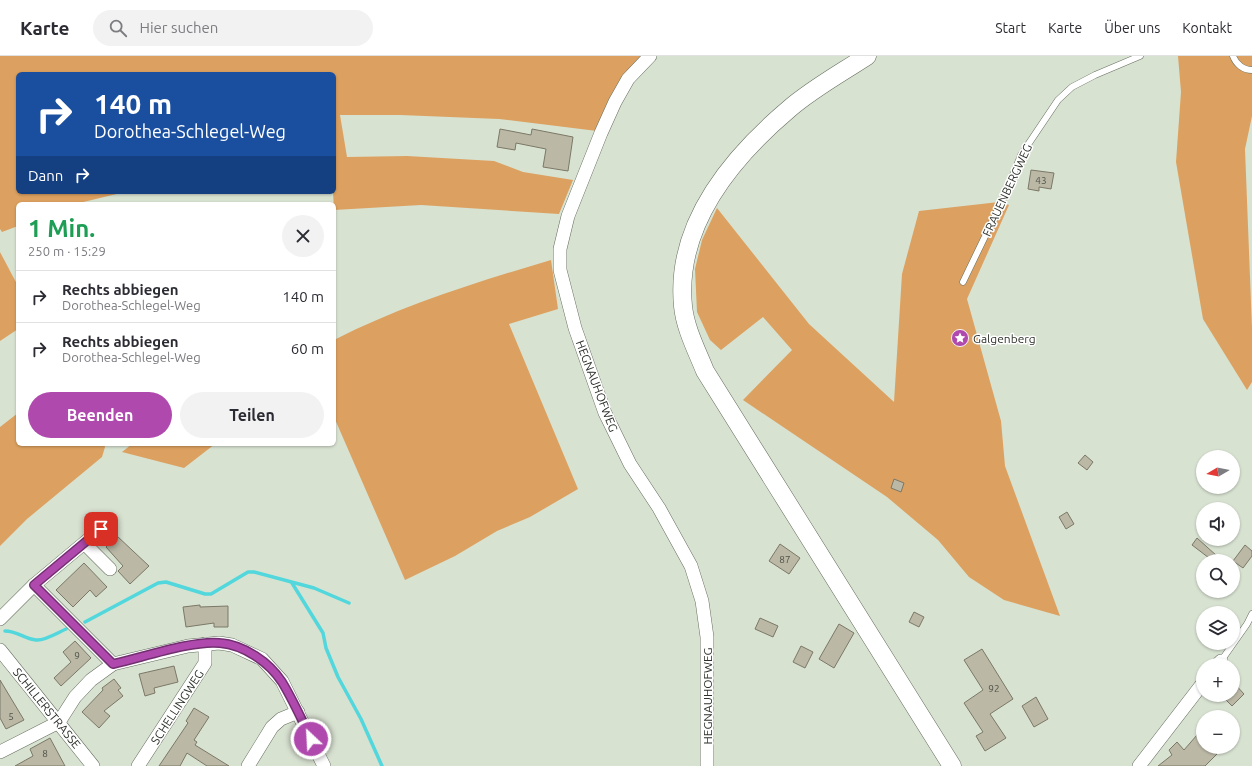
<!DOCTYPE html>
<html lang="de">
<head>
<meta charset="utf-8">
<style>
  :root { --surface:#fff; --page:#f2f2f3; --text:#2b2b33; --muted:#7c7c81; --line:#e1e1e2; --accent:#af49ad }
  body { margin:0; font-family:Ubuntu,sans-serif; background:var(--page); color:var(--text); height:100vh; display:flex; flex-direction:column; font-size:15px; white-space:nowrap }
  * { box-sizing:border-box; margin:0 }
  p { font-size:13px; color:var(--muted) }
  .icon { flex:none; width:22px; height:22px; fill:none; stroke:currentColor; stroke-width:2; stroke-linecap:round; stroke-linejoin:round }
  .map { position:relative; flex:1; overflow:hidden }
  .panel { position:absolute; left:16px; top:146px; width:320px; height:244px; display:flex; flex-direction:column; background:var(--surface); border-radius:6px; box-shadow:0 1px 3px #0004 }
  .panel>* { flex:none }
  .hud { position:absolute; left:16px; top:16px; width:320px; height:122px; border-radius:6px; box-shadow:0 1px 3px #0004; background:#1a4fa0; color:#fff; overflow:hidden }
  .needle { width:26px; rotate:260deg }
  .controls { position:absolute; left:1196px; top:394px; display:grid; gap:8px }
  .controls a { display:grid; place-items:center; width:44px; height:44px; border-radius:50%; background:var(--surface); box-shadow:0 1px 3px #0004; font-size:20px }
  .pin { position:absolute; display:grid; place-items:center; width:34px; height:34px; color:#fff; margin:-17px; border-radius:8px; box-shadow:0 2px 6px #0006 }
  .me { position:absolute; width:44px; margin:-22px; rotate:335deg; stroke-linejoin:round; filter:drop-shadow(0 0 3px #0008) }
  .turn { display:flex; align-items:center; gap:14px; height:84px; padding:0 12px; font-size:18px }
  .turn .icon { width:52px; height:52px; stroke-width:2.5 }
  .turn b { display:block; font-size:28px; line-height:34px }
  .then { display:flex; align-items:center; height:38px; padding:0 12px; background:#0003; gap:8px; font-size:15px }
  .round { display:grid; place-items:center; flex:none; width:42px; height:42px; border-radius:21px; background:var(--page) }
  .head { display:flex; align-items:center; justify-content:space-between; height:68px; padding:0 12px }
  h1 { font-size:24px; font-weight:700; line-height:30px; color:#1e9e55 }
  .primary-button { display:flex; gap:8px; margin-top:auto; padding:8px 12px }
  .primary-button a { flex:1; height:46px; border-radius:24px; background:var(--accent); color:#fff; font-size:16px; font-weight:700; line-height:46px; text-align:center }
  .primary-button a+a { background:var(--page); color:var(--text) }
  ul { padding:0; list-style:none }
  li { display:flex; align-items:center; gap:12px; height:52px; padding:0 12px; border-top:1px solid var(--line) }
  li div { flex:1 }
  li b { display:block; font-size:15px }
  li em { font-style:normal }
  header { display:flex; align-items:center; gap:24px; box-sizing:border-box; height:56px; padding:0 20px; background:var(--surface); border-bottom:1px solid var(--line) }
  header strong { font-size:19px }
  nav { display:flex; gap:22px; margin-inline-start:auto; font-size:14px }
  .search { width:280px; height:36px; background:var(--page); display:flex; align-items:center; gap:10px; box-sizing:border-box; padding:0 14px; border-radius:22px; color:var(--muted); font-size:15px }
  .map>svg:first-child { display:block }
  .green { fill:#dca160 }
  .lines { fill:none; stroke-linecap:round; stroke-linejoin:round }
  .stream { stroke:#51d7dc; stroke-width:3.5 }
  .building { fill:#bbb8a6; stroke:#7b7867 }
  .lane-casing { stroke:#646d5e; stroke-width:7 }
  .street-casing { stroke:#646d5e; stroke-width:14 }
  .secondary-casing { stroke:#646d5e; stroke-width:19 }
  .lane { stroke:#fff; stroke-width:6 }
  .street { stroke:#fff; stroke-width:13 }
  .secondary { stroke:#fff; stroke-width:18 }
  .route-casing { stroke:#722f70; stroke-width:10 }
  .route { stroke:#af49ad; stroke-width:7 }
  .labels { text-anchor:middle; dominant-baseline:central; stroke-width:3; stroke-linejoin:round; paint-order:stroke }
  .number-label { font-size:10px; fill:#505349 }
  .street-label { font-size:12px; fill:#2d312a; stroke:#fff }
  .poi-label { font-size:12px; fill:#2d312a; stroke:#fff; text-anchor:start }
</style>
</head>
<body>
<header>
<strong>Karte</strong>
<div class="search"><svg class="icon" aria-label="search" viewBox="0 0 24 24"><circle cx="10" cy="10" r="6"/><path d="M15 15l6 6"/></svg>Hier suchen</div>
<nav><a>Start</a><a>Karte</a><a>Über uns</a><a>Kontakt</a></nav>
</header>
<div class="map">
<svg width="1252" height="710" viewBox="0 0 1252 710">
  <rect width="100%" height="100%" fill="#d8e2d1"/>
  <!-- green -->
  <g class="green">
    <polygon points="0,0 645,0 597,75 499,63 400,59 340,59 347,101 407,100 494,105 523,116 573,124 559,158 421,149 334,154 333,136 334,136 334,18 18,18 18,136 125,136 75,148 18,148 18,170 2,176 0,173"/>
    <polygon points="1178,0 1252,0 1252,60 1245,93 1252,272 1252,326 1247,334 1203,263 1176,106 1181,36"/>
    <polygon points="999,146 1009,149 967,243 1001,365 1005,410 1060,560 1004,544 969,521 938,484 887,441 743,344 792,294 763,261 721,294 710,284 697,256 695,213 702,184 717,152 809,268 894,346 902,218 919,155"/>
    <polygon points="0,196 18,230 18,273 0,285"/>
    <path d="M551,204L558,253L509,268L578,433L530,461L497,475L455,500L405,524L334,361V284C403,249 477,226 551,204Z"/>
    <polygon points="18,357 18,388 104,388 105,391 102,401 27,463 0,490 0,371"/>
    <polygon points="132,388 215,388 184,412 122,396"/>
  </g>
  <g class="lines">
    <!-- stream -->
    <g class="stream">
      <polyline points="292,527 323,577 326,592 338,621 361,663 382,710"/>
      <polyline points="85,566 158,527 166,526 205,538 211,538 248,516 254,516 314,532 349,547"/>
      <path d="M5,575C17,575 25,583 36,584C45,585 57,577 66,573"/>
    </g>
  </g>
  <!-- building -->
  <g class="building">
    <polygon points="500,73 531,79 532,73 573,81 568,115 543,111 546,93 516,87 515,94 497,91"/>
    <polygon points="1031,114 1054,117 1051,133 1039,131 1039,135 1028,133"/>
    <polygon points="1085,399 1093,406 1087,414 1078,407"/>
    <polygon points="894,423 904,427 901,436 891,432"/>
    <polygon points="1067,456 1074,468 1066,473 1059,461"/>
    <polygon points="117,480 149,510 130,528 118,515 123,510 106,491"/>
    <polygon points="1197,482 1217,500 1213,505 1192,489"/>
    <polygon points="780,488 800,502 789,518 769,505"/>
    <polygon points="1245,489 1252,495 1252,500 1243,512 1233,505"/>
    <polygon points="84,507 107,531 96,541 90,534 73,551 56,534"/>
    <polygon points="200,549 200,551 228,550 228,571 214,571 214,567 186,571 183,551"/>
    <polygon points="914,556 924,561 919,571 909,566"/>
    <polygon points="760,562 778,570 773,581 755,573"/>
    <polygon points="839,568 854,577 834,612 819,603"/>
    <polygon points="75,585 91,602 61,630 54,622 71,606 63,596"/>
    <polygon points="801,590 813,596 805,612 793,606"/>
    <polygon points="982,593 1013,643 990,658 1006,682 985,695 976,680 983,676 964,647 983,634 964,604"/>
    <polygon points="174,610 178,626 154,632 155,637 145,640 139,618"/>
    <polygon points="114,623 121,632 118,634 123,640 104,655 110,660 99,672 82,656 103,634 102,632"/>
    <polygon points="0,624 24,664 6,673 0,662"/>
    <polygon points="1233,626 1244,638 1232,650 1221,639 1233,639"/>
    <polygon points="1036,641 1048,663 1034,671 1022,650"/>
    <polygon points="194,652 209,661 194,684 197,686 195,689 229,710 207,710 187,697 180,710 159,710 188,667 186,665"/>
    <polygon points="1197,679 1203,685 1203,691 1209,691 1217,698 1205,710 1158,710 1172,699 1169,694 1177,686 1184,694"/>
    <polygon points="50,682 65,710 15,710 33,700 30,693"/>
  </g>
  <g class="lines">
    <!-- lane casing -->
    <g class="lane-casing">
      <g id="lane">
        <path d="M1233,0C1236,8 1243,14 1252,14"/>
        <polyline points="963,226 1004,141 1021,99 1058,44 1072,31 1095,19 1140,0"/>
        <polyline points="1221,605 1247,568 1252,558"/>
      </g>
    </g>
    <!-- street casing -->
    <g class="street-casing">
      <g id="street">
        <polyline points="650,0 628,23 615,46 601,77 568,160 560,193 560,214 575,272 605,357 630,408 659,452 691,510 702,545 707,581 707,710"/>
        <polyline points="85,488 110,513"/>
        <polyline points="34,529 113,608 188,590 219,587 232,589 262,603 282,625 324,710"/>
        <polyline points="0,563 34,529 101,473"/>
        <polyline points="0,594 93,710"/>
        <polyline points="1217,609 1221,605"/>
        <polyline points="0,696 59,666 75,641 91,624 113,608"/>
        <polyline points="138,710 205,607 205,588"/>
        <polyline points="248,710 272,671 281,663 298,656"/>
        <polyline points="1139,710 1203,627"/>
      </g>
    </g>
    <!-- secondary casing -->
    <g class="secondary-casing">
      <path id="secondary" d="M867,0C841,17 812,33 789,53C731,102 675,169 683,250C685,272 697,295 705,315L952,710"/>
    </g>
    <!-- lane -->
    <use href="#lane" class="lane"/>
    <!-- street -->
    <use href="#street" class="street"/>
    <!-- secondary -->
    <use href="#secondary" class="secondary"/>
  </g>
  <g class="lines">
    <!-- route casing -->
    <g class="route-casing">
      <path id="route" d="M101,473L34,529L113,608C141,602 192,584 220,587C244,589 269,606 282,626C293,644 302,664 311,683"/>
    </g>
    <!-- route -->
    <use href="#route" class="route"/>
  </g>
  <!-- icons -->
  <defs>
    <g id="sight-disc" transform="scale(0.9)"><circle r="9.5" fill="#af49ad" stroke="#fff"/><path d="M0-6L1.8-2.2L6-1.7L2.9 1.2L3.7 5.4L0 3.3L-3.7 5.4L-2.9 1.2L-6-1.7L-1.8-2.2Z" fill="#fff"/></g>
  </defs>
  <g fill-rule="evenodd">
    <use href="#sight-disc" x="960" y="282"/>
  </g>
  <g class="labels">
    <!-- number labels -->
    <g class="number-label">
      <text x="1041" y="124">43</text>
      <text x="785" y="503">87</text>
      <text x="77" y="599">9</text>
      <text x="994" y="632">92</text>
      <text x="11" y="660">5</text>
      <text x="45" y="697">8</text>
    </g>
    <!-- street labels -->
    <g class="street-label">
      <text transform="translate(1007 134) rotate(-65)">FRAUENBERGWEG</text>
      <text transform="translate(597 330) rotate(69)">HEGNAUHOFWEG</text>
      <text transform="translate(707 640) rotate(-90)">HEGNAUHOFWEG</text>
      <text transform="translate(177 651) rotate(-57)">SCHELLINGWEG</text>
      <text transform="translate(47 652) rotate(51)">SCHILLERSTRASSE</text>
    </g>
    <!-- poi labels -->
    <g class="poi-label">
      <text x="973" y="282">Galgenberg</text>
    </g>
  </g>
</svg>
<div class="controls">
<a><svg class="needle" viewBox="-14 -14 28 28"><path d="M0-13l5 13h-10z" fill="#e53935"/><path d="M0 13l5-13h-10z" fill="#7c7c81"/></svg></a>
<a><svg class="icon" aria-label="sound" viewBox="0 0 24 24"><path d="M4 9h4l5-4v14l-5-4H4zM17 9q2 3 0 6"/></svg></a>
<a><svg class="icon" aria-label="search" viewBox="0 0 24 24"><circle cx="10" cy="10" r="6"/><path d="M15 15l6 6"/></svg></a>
<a><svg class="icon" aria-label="layers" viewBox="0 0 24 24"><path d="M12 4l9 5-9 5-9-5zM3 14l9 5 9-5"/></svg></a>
<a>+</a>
<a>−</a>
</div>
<div class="pin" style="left:101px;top:473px;background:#d93025"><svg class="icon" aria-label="arrive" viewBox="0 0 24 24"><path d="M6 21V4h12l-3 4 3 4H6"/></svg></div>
<svg class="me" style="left:311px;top:683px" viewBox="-20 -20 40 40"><circle r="17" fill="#af49ad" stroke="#fff" stroke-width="3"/><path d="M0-11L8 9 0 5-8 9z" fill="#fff"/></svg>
<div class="hud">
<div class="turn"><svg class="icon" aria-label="right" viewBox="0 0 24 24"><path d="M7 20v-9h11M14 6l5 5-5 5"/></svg><div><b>140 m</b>Dorothea-Schlegel-Weg</div></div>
<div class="then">Dann<svg class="icon" aria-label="right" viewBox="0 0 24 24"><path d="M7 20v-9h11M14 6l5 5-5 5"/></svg></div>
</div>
<section class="panel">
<div class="head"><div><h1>1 Min.</h1><p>250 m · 15:29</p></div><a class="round"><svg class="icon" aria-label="close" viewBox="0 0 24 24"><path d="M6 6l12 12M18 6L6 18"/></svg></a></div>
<ul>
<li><svg class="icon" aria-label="right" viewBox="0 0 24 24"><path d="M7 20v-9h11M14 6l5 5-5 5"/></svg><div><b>Rechts abbiegen</b><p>Dorothea-Schlegel-Weg</p></div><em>140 m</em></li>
<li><svg class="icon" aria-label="right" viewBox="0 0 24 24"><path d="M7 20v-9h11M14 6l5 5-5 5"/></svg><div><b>Rechts abbiegen</b><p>Dorothea-Schlegel-Weg</p></div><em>60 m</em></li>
</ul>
<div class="primary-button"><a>Beenden</a><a>Teilen</a></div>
</section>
</div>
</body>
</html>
